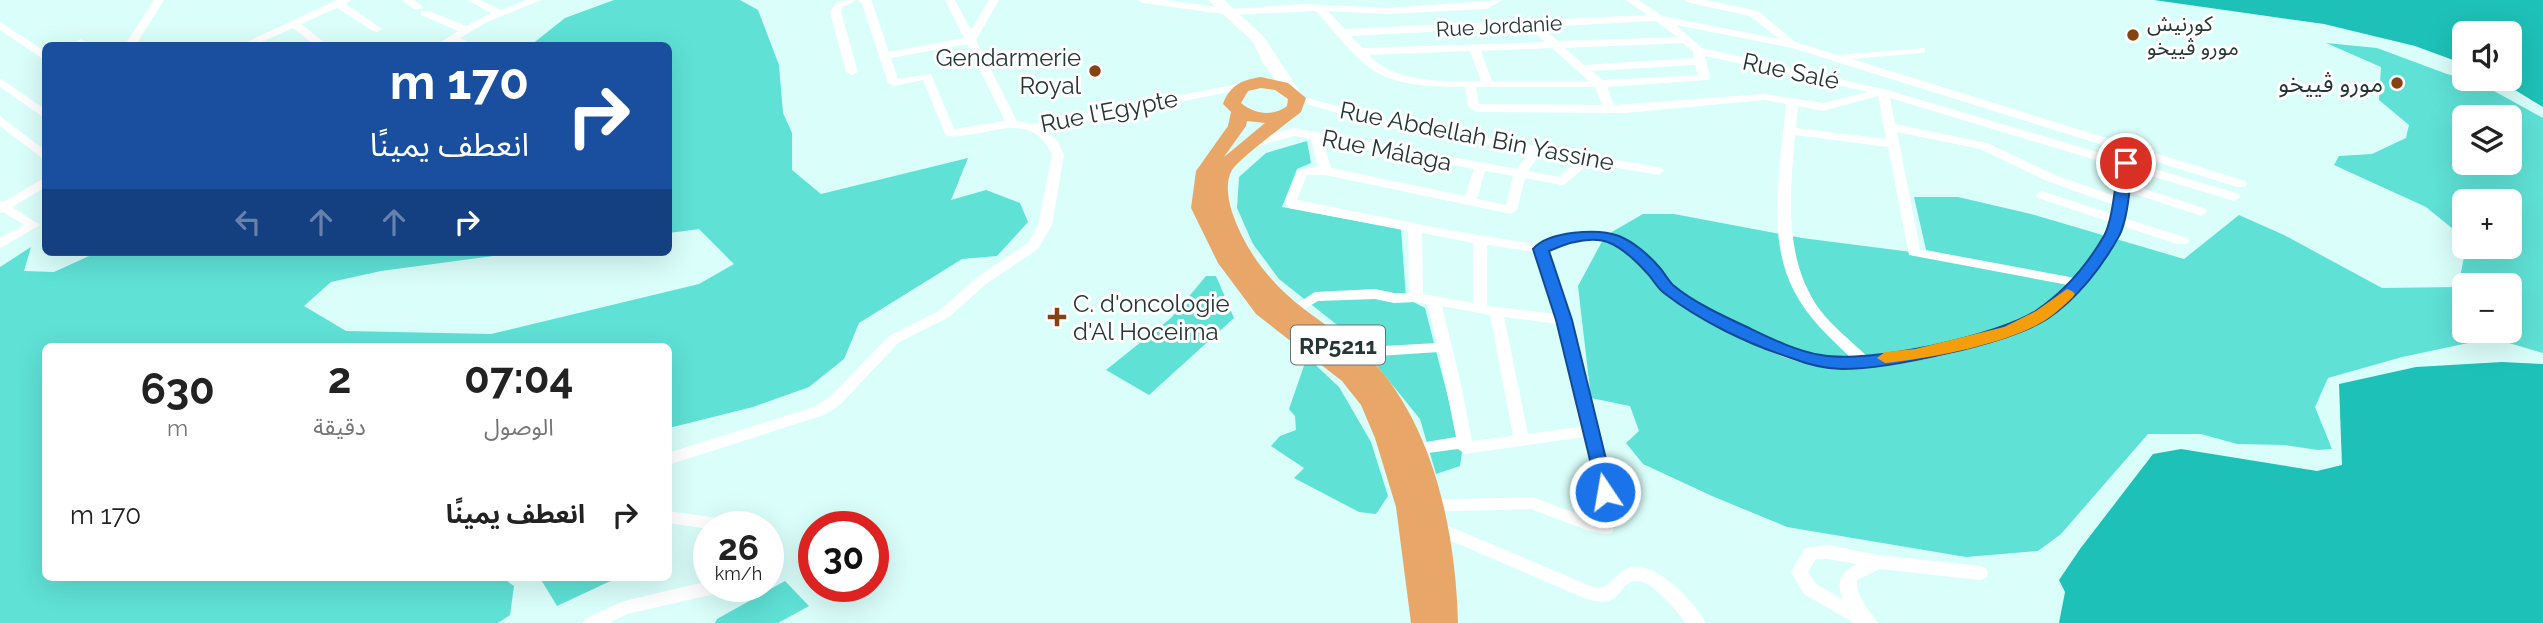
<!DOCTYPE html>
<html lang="ar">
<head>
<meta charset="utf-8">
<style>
  :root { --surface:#fff; --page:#f6f6f6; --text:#222; --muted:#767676 }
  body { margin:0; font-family:Raleway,"Noto Sans Arabic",sans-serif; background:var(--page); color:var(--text); direction:rtl; height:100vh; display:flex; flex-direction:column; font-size:26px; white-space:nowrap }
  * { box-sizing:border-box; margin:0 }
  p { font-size:23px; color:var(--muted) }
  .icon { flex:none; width:38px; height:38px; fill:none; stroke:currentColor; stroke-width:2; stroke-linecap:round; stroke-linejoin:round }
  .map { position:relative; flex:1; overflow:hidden; direction:ltr }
  .details { position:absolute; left:42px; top:343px; width:630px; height:238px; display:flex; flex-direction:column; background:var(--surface); border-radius:10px; box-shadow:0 7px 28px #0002; direction:rtl }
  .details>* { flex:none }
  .banner { position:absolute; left:42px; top:42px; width:630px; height:214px; border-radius:10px; box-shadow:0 7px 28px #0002; direction:rtl; background:#1a4fa0; color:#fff; overflow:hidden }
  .controls { position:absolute; left:2452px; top:21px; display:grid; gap:14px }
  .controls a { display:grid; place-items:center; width:70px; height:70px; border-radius:10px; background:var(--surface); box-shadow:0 7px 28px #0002; font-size:35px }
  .speed { position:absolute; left:693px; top:511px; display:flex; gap:14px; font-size:35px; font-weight:700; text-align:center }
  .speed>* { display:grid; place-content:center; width:91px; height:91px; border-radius:50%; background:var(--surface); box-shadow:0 7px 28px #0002; line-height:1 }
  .speed small { font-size:18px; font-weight:400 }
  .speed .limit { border:10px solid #d22; background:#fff; color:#111 }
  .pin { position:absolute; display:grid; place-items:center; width:60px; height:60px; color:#fff; margin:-30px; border:4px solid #fff; border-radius:50%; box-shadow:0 2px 7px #0007 }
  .me { position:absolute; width:77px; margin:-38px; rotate:348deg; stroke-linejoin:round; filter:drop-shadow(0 0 5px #0008) }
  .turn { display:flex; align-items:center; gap:24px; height:147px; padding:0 28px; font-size:32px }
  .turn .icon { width:91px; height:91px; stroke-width:2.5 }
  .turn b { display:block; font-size:49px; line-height:60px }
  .lanes { display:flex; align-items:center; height:66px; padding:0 28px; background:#0003; justify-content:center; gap:35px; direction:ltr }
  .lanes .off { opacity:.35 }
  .eta { display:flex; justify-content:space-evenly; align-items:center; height:119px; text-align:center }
  .eta b { font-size:42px; font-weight:700; line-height:49px }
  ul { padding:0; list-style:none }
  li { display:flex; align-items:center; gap:21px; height:105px; padding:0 28px }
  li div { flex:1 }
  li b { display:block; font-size:26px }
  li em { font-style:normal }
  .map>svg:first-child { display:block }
  .green { fill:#5fe1d6; fill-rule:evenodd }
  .water { fill:#1ec1b8 }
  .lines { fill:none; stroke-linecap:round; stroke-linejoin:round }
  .street { fill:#fff; fill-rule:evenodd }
  .secondary { fill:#fff; fill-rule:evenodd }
  .primary { fill:#e8a669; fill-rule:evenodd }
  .route { fill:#1a73e8; stroke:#114b97; stroke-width:2 }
  .slow { fill:#f59e0b }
  .poi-dot { fill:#854311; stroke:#fff; stroke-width:2.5 }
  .labels { text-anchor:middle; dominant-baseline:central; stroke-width:6; stroke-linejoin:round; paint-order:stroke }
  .far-poi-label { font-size:21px; fill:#253735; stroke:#fff; text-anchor:start }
  .far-street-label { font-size:21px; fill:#253735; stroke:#fff }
  .shield { fill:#fff; stroke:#667372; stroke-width:2 }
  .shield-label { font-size:23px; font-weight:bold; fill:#253735 }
  .poi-label { font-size:24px; fill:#253735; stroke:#fff; text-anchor:end }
  .street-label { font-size:24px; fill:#253735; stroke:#fff }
</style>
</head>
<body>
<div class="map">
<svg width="2543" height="623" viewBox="0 0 2543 623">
  <rect width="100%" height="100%" fill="#dafefa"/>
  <!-- green -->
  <g class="green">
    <polygon points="614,0 740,0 758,10 779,65 783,113 792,133 792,170 821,194 968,158 951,200 986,190 1020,203 1028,222 997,256 962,259 859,323 844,359 809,387 753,407 669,428 668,346 46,346 46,578 503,578 514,586 510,615 498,623 0,623 0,267 31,247 24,271 54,272 98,252 523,252 381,271 331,282 304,306 346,331 491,334 699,284 734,264 699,229 669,233 668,46 531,45 565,18"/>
    <path d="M2326,43L2377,48L2447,74L2476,81L2543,118V353L2492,338L2402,357L2328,378L2315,407L2332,449L2318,450L2284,445L2237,444L2201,434H2148L2061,534L2038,551L1966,557L1787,527L1712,496L1643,464L1626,443L1639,431L1630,406L1591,398L1578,286L1605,236L1643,214H1674L1802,238L1927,254L1914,197H1958L2031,214L2184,259L2239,215L2284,235L2382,288L2458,287L2466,247H2510V201H2464V238L2426,207L2334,165L2339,156L2372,154L2406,138L2409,125L2379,100L2381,67ZM2464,117H2510V163H2464ZM2464,285H2510V331H2464Z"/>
    <polygon points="1307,141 1311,163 1297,169 1282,207 1401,229 1406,298 1425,308 1462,452 1460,466 1436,474 1420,419 1355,339 1279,279 1253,244 1237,208 1239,177 1266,153"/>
    <polygon points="1206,276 1216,276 1234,318 1149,395 1106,370 1171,318"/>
    <polygon points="1307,357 1339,387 1371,442 1388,496 1376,514 1359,512 1294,478 1304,468 1271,446 1280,436 1296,430 1295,416 1289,409"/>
    <polygon points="540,578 617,578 557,606"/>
    <polygon points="785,581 809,606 778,623 715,623 717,619"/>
  </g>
  <!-- water -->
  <g class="water">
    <polygon points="2154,0 2543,0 2543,107 2497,79 2510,79 2510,33 2464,33 2464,64 2415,46 2324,24"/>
    <polygon points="2502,362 2543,364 2543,623 2059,623 2065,592 2059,580 2080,549 2153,454 2181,449 2317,471 2342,465 2339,384 2416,367"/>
  </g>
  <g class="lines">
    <!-- street -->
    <g class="street">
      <polygon points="154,0 164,0 135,46 124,46"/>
      <polygon points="337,0 351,0 346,4 382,29 377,32 373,31 337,8 301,24 329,46 316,46 293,28 253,46 238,46"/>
      <polygon points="401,0 414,0 423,7 422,9 414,9"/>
      <polygon points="467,0 480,0 501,10 526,0 541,0 487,22 460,38 476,46 459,46 453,43 449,46 435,46 458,31 421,15 421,11 429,11 466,26 491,13"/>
      <polygon points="857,0 843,7 841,12 858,72 852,75 846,72 830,12 838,1"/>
      <path d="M858,0H871L872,2L889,52L964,38L945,0H955L971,30L989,0H999L976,40L1017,121L1033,124L1248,82L1254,85L1248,88L1043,130L1057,140L1064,155L1052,225L1038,249L986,284L949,317L899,342L841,404L824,415L668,465V453L814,407L831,396L889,336L939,311L976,278L1028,243L1038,225L1052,155C1031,105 982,141 946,136L923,80L894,86L888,83L862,4ZM967,44L1005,121L954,129L931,74L898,79L891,58Z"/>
      <path d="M1138,0H1166L1230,9L1304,4L1387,8L1502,0L1487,9L1387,14L1328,11L1345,29L1647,15L1626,0H1638L1662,16L1779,39L1750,16L1690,3L1685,0H1706L1758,11L1795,42L1837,55L1925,48V52L1921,53L1852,59L2245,181L2247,184L2245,187H2237L1792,48L1676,25L1702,48L1887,90L2239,194L2240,197L2234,201L2131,170L2130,184L2206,209L2207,212L2201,216L2129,192L2124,218L2187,238L2189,241L2187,244H2177L2122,226C2113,255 2072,302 2046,318C1996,349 1884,373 1826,367C1785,363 1743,339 1708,321C1692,313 1676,304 1663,292C1646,275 1635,252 1610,243C1589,235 1567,243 1548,251L1571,320L1618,513L1612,533L1606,534L1589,531L1531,509L1424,512L1418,510L1416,506L1418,502L1424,500L1532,497L1591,519L1600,521L1602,513L1589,451L1584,437L1465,454L1458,449L1413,455L1408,453L1405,449L1408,445L1456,437L1439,352L1348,358L1341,353L1348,348L1437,343L1427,304L1416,302L1394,303L1375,299L1318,301L1293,316L1286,311L1315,292L1375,289L1394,293H1409L1408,231L1289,208L1285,200L1298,170L1318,167L1311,139L1294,136L1255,147L1249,143L1251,140L1294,128L1517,169L1529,152L1389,128L1293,100V96L1297,95L1390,121L1534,146L1538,144L1544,147L1662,168L1664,171L1658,175L1590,163L1565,184L1561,185L1525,178L1517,210L1511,214L1325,175H1307L1297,200L1448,230L1540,245L1585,232L1618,236L1645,254L1680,291L1707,309L1798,350L1825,357H1850C1829,337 1808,318 1794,291C1765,235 1781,164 1786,104L1764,100L1626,113L1477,112L1468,107L1465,87C1433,87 1392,87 1366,65C1347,49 1333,30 1316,11L1230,15L1143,3ZM1656,21L1677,37L1558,41L1541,27ZM1528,27L1545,42L1363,48L1351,36ZM1683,43L1693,52L1694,58L1584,65L1565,48ZM1552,48L1589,81H1492L1481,51ZM1470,51L1481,81C1444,81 1396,84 1369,55ZM1705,56L1868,92L1823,103L1764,94L1614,105L1607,87L1708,80L1710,78ZM1695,65L1698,75L1603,80L1592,71ZM1476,87H1595L1602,105L1479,104ZM1878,96L1886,139L1796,128L1798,106L1823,111ZM1890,98L2119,167L2115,196L2055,175L1987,143L1895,124ZM1897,132L1980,149L2047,181L2114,205L2112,214L2042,191L2036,195L2038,198L2110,222L2103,240L2075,278L1920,249ZM1795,135L1888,147L1909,255L2068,285C2018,334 1934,351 1867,356C1851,341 1833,327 1820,310C1783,259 1790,195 1795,135ZM1323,141L1474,169L1465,196L1331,168ZM1540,154L1577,161L1558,177L1528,171ZM1485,171L1513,176L1506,205L1477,199ZM1422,233L1473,243V303L1423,294ZM1487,245L1535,252L1555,314L1487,306ZM1442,306L1490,315L1513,436L1472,441L1462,389ZM1504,317L1558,324L1580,427L1528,434Z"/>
      <polygon points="0,22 46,52 46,61 0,30"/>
      <polygon points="81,39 92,46 79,46 75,42"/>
      <polygon points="0,78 46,110 46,119 0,87"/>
      <polygon points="0,116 46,151 46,161 0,126"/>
      <polygon points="46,177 46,187 12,207 40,225 0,248 0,238 24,225 3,212 0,213 0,201 3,202"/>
      <polygon points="668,511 739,521 745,522 747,527 709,527 709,529 668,523"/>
      <path d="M1434,520L1593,587C1611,591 1612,574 1629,568C1654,559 1695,602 1706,623H1686C1677,612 1652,579 1636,581C1616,582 1625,612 1584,598L1428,531L1426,526L1428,521Z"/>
      <path d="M1828,545L1878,555L1980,566L1986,568L1988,573L1986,578L1980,580L1880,569L1857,580C1856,599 1869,608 1878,623H1854L1804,594L1791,572L1805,548ZM1816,559H1828L1857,564C1840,572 1836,581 1843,600L1816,584L1808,572Z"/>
      <polygon points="709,581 709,586 727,586 725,591 719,593 627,614 609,623 583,623 586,618 624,601"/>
    </g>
    <!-- secondary -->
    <polygon class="secondary" points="1208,0 1224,0 1264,37 1298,89 1296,92 1284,92 1263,63 1253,42"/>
    <!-- primary -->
    <path class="primary" d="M1261,77L1288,83L1306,98L1301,112C1286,124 1241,157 1232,170C1225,182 1228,199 1232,212C1245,251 1271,284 1304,309C1334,332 1370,352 1392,385C1439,452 1456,543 1458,623H1411L1396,507L1375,438L1361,405L1342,381L1256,314L1218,263L1191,208L1196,171L1228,126L1231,112L1223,104C1230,85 1242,80 1261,77ZM1261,88L1275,90L1288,99L1287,106C1273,117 1254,114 1241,103L1248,91ZM1247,121L1265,123L1224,157L1246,126Z"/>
  </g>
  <!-- route -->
  <path class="route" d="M2126,159L2133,163C2130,183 2128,220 2119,236C2102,267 2077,299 2047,319C2007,344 1890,369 1842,369C1825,369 1807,364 1791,358C1748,344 1700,321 1664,293C1657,288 1653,279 1647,273C1637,262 1624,249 1610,243C1591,235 1567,243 1549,251L1572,320L1614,492L1612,497H1599L1556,320L1533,249C1548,231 1598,228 1619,236C1634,242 1650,256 1660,268C1665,274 1668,280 1673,285C1693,302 1723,316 1747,327C1770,338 1796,351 1821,355C1867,364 1999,336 2037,310C2065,291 2087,265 2104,236C2113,220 2115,183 2119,163Z"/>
  <!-- slow -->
  <path class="slow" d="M2067,289L2072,291L2075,294L2072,298C2064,305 2056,313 2047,319C2009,344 1931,358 1885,363L1877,358L1885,352L1915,349L2004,327L2036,311Z"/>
  <!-- markers -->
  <g class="poi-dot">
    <circle cx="2133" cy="35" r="7"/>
    <circle cx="1095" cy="71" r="7"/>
    <circle cx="2397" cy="83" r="7"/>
    <path d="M1053.5 306.5h7v7h7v7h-7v7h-7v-7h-7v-7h7z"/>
  </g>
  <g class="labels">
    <!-- far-poi labels -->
    <g class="far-poi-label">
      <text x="2147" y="23">كورنيش<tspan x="2147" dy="24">مورو ڤييخو</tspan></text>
    </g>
    <!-- far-street labels -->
    <g class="far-street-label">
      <text transform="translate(1499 26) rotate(-3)">Rue Jordanie</text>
    </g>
    <!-- shield labels -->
    <rect class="shield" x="1291" y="325.5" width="94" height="39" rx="5"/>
    <g class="shield-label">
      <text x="1338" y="345">RP5211</text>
    </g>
    <!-- poi labels -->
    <g class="poi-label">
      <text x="1081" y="57">Gendarmerie<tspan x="1081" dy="28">Royal</tspan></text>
      <text x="2383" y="83">مورو ڤييخو</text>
      <text x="1073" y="303" text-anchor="start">C. d'oncologie<tspan x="1073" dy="28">d'Al Hoceima</tspan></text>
    </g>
    <!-- street labels -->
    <g class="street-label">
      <text transform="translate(1791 71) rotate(12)">Rue Salé</text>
      <text transform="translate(1109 111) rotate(-11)">Rue l'Egypte</text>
      <text transform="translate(1477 136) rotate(11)">Rue Abdellah Bin Yassine</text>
      <text transform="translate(1387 150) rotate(11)">Rue Málaga</text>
    </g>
  </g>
</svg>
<div class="controls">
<a><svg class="icon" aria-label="sound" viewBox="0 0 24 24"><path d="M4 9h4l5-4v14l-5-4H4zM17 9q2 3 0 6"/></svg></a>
<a><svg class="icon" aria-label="layers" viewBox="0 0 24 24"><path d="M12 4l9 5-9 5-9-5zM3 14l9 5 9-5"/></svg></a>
<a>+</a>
<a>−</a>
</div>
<div class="speed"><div>26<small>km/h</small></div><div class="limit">30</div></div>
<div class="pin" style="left:2126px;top:163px;background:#d93025"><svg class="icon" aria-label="arrive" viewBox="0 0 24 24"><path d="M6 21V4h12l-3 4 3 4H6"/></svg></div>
<svg class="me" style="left:1605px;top:492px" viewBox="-20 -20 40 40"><circle r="17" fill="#1a73e8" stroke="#fff" stroke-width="3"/><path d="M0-11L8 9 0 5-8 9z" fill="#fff"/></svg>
<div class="banner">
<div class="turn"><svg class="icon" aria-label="right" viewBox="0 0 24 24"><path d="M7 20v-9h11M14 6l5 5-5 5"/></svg><div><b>170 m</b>انعطف يمينًا</div></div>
<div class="lanes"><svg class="icon off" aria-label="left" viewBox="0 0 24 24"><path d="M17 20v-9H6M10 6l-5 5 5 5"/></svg><svg class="icon off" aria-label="ahead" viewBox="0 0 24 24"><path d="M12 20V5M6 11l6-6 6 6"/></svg><svg class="icon off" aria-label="ahead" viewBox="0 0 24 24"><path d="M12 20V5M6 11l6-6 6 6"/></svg><svg class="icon" aria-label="right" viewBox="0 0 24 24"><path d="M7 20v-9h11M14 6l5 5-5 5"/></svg></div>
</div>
<section class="details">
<div class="eta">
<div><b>07:04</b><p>الوصول</p></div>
<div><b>2</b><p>دقيقة</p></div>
<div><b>630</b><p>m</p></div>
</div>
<ul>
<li><svg class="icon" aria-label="right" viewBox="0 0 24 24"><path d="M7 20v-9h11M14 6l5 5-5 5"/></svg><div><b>انعطف يمينًا</b></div><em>170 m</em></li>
</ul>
</section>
</div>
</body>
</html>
